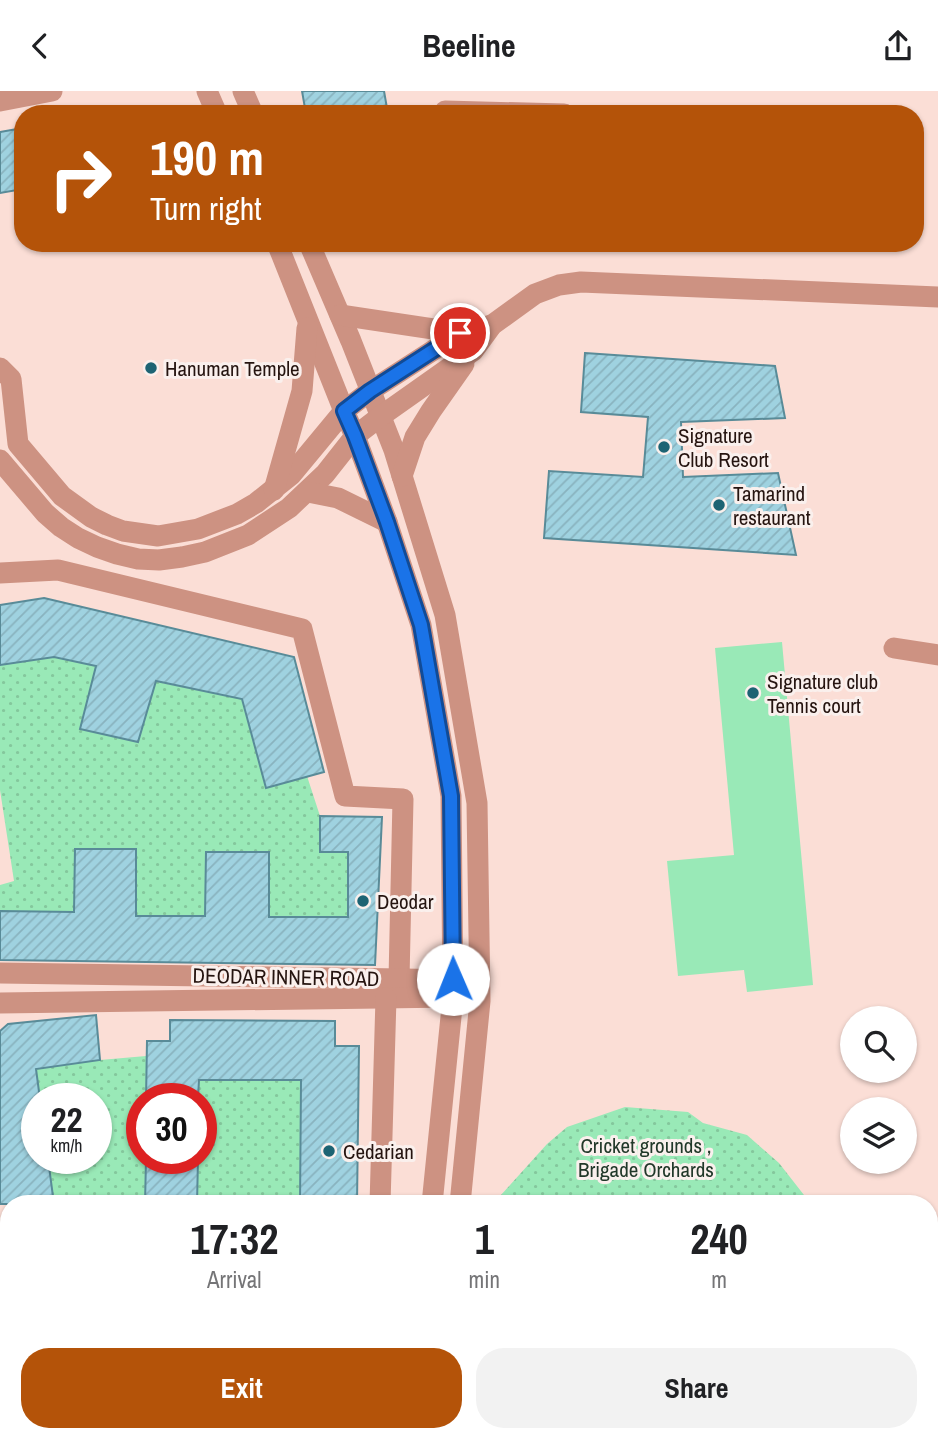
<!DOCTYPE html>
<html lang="en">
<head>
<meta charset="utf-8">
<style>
  :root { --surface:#fff; --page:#f2f2f2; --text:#202124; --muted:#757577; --accent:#b45309 }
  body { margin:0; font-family:"Archivo Narrow",sans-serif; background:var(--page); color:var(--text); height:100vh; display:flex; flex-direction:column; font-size:26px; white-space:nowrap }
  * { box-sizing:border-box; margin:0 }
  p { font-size:23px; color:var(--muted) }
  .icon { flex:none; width:38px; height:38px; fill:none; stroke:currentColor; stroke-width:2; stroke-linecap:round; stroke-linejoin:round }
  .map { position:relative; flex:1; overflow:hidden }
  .panel { position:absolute; left:0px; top:1104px; width:938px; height:247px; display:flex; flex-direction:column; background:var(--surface); border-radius:28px 28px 0 0; box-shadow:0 2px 5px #0004 }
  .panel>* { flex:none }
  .hud { position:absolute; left:14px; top:14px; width:910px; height:147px; border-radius:28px; box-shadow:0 2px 5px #0004; background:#b45309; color:#fff; overflow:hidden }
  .buttons { position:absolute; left:840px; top:915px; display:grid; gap:14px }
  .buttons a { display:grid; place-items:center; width:77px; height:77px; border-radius:50%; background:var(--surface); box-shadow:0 2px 5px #0004; font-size:35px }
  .speed { position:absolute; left:21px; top:992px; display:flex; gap:14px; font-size:35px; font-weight:700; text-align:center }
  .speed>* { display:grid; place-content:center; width:91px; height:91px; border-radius:50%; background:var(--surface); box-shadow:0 2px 5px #0004; line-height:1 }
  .speed small { font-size:18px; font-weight:400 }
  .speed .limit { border:10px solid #d22; background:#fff; color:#111 }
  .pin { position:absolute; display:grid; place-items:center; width:60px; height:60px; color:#fff; margin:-30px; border:4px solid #fff; border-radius:50%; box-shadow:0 2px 7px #0007 }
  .me { position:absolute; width:77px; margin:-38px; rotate:359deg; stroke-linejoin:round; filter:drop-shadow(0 0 5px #0008) }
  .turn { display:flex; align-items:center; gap:24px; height:147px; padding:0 21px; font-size:32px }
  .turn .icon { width:91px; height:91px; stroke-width:2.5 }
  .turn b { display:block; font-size:49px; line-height:60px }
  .eta { display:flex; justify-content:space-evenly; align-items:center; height:119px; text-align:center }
  .eta b { font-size:42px; font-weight:700; line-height:49px }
  .button { display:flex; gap:14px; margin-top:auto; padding:14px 21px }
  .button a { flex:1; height:80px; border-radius:28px; background:var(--accent); color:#fff; font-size:28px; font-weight:700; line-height:80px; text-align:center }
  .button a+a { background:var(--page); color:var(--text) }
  header { display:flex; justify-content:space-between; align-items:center; height:91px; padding:0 21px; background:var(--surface); font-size:32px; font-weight:700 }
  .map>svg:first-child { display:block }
  .green { fill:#99e9b7 }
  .park { fill:url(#park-dots) }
  .building { fill:url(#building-hatch); stroke:#598b98; stroke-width:2 }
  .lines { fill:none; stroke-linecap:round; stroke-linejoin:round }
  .minor { stroke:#cd9282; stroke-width:21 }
  .route-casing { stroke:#114b97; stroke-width:18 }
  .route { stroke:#1a73e8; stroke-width:12 }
  .poi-dot { fill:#1d6373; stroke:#faf0ed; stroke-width:2.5 }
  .labels { text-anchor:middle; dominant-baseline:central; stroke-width:6; stroke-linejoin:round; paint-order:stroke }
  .poi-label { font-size:21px; fill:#251410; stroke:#faf0ed; text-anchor:start }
  .street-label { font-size:21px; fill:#251410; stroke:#faf0ed }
  .park-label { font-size:21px; fill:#213829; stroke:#faf0ed }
</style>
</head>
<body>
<header><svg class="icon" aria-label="back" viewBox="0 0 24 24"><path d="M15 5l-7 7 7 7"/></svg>Beeline<svg class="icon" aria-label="share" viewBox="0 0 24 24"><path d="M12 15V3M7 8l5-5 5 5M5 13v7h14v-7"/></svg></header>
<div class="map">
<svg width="938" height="1350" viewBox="0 0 938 1350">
  <defs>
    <pattern id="park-dots" width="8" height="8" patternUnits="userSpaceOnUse" patternTransform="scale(1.75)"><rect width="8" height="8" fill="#99e9b7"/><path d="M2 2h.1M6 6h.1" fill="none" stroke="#84c79c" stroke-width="1.8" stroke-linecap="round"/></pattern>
    <pattern id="building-hatch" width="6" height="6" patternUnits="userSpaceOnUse" patternTransform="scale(1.75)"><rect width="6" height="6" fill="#9fd2e0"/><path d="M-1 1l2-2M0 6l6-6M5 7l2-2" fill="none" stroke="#89b3bf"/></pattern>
  </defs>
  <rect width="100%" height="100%" fill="#fbded6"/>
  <!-- green -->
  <polygon class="green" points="782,551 813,894 747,901 744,879 678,885 667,770 734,764 715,557"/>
  <!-- park -->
  <g class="park">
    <polygon points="54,566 96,575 81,638 138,651 149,613 130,607 133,586 242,608 266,696 307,685 320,725 320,761 348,761 348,826 240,826 269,800 269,761 206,761 205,799 215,825 120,825 136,799 136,758 75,758 74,798 98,821 0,820 0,794 14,790 0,699 0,574"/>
    <polygon points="146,965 146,1008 142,1008 142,1068 146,1068 145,1113 54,1113 48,1068 96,1068 96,1008 40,1008 36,978 100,969"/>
    <polygon points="199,989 301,989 300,1113 197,1113 198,1068 201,1068 201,1008 198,1008"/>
    <polygon points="625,1016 688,1021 703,1032 747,1044 779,1072 811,1113 498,1113 501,1104 547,1053 567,1036"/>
    <polygon points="516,1342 790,1342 786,1350 519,1350"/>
  </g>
  <!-- building -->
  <g class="building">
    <polygon points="302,0 384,0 388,23 306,23"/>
    <polygon points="23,37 23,98 0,102 0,41"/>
    <polygon points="585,262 775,275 785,327 681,331 683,386 778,382 796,464 544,447 549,380 643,386 648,326 581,321"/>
    <polygon points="44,507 294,566 324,681 266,697 242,608 156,590 138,651 80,638 96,575 54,566 0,574 0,514"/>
    <polygon points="320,725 382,726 375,874 0,869 0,820 74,821 75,758 136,758 136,825 205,825 206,761 269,761 269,826 348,826 348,761 320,761"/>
    <polygon points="96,924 100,969 36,978 40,1008 37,1008 37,1068 48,1068 54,1113 0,1113 0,940 8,933"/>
    <polygon points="170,929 335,930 335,955 359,955 357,1113 300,1113 301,989 199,989 198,1008 146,1008 147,950 170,950"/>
    <polygon points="146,1068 198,1068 197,1113 145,1113"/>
  </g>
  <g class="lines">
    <!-- minor -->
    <g class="minor">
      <polyline points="207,0 217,23"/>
      <polyline points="243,0 253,23"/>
      <polyline points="0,10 52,0"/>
      <polyline points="445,20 564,23"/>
      <polyline points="277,152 344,320 355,345 387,431 421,534 451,705 453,906 432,1113"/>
      <polyline points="309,152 351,250 394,359 445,524 477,712 480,910 460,1113"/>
      <polyline points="340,224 460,242"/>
      <polyline points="0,277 11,288 18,353 62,405 91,426 107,434 123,440 158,445 198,438 237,423 256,412 291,384 344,320 370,300 460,242 492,234"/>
      <polyline points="0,369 45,422 61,436 78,447 97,456 117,463 138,468 159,469 182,466 205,461 248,444 289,417 325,383 355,345 381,325 473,260 492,234 535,203 559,194 581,191 938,206"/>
      <polyline points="402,385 415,346 431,320 464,273"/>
      <polyline points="274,399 302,300 307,237"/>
      <polyline points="308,401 338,407 387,431"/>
      <polyline points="0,482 58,479 302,538 345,705 403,708 399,888"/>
      <polyline points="894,557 938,564"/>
      <polyline points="0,882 467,889"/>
      <polyline points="0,912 453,906 467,908"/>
      <polyline points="380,1113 386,907"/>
      <polyline points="0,1246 6,1287 9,1290"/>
      <polyline points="22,1342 22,1350"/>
      <polyline points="414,1342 415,1350"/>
      <polyline points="448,1350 449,1342"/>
    </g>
  </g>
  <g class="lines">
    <!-- route casing -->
    <g class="route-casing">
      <polyline id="route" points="453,888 451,705 421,534 387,431 355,345 344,320 370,300 460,242"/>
    </g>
    <!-- route -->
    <use href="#route" class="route"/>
  </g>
  <!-- markers -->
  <g class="poi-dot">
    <circle cx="151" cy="277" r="7"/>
    <circle cx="664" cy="356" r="7"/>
    <circle cx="719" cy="414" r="7"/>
    <circle cx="753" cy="602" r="7"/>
    <circle cx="363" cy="810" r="7"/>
    <circle cx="329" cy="1060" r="7"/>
  </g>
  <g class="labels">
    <!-- poi labels -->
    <g class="poi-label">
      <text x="165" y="277">Hanuman Temple</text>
      <text x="678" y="344">Signature<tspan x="678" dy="24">Club Resort</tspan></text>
      <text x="733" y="402">Tamarind<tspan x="733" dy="24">restaurant</tspan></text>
      <text x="767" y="590">Signature club<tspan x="767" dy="24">Tennis court</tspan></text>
      <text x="377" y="810">Deodar</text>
      <text x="343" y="1060">Cedarian</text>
    </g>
    <!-- street labels -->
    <g class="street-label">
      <text transform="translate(286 886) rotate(1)">DEODAR INNER ROAD</text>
    </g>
    <!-- park labels -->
    <g class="park-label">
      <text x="646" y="1054">Cricket grounds ,<tspan x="646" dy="24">Brigade Orchards</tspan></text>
    </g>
  </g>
</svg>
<div class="buttons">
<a><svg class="icon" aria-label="search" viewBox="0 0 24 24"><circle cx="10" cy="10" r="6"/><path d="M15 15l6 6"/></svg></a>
<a><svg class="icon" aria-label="layers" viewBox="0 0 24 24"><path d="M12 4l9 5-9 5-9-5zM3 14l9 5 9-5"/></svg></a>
</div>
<div class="speed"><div>22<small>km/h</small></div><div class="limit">30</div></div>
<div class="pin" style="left:460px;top:242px;background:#d93025"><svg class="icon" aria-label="arrive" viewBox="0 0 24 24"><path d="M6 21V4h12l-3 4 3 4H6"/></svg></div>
<svg class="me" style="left:453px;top:888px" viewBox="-20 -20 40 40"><circle r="19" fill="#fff"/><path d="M0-13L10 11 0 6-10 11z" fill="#1a73e8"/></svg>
<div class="hud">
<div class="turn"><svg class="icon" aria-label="right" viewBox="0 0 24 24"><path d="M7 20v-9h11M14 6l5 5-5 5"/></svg><div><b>190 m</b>Turn right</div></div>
</div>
<section class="panel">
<div class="eta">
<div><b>17:32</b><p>Arrival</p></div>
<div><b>1</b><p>min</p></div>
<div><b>240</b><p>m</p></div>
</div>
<div class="button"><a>Exit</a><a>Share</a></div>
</section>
</div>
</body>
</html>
